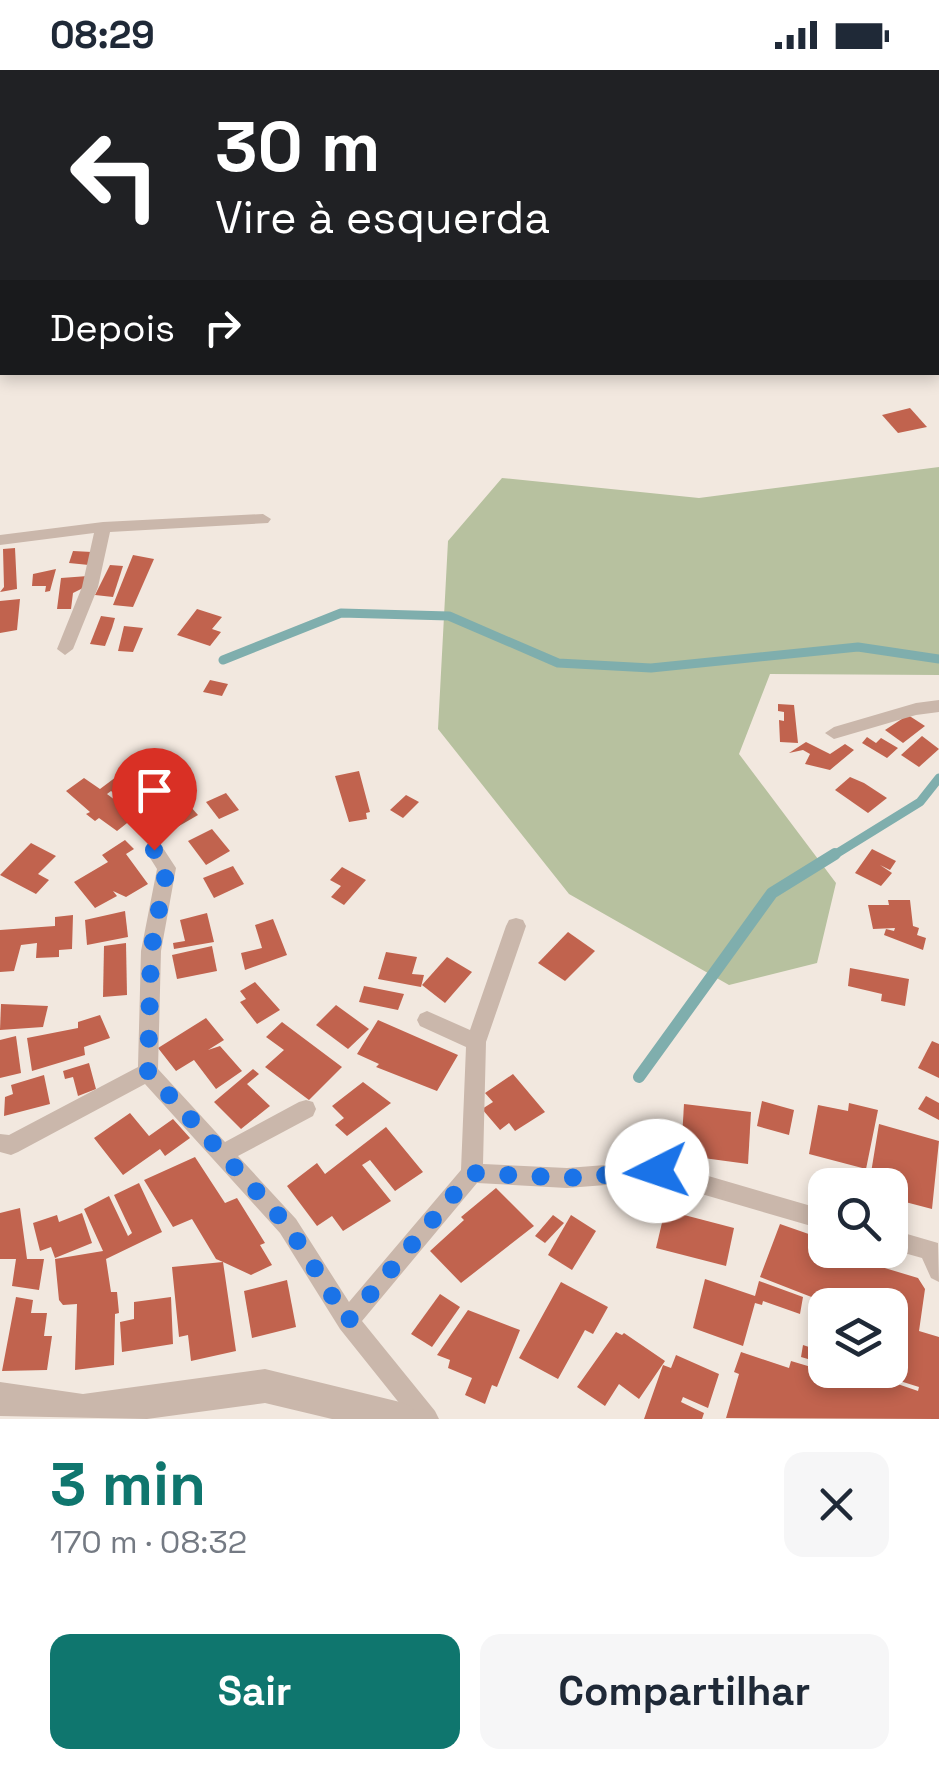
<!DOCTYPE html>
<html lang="pt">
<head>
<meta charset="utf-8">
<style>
  :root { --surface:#fff; --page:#f6f6f7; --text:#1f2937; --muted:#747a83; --accent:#0f766e }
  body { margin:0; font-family:"Space Grotesk",sans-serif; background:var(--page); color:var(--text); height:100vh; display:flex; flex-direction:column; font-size:38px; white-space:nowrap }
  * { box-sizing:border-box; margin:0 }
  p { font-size:32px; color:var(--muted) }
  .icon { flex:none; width:55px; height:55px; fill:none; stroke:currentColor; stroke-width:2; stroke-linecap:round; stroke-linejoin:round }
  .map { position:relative; height:1349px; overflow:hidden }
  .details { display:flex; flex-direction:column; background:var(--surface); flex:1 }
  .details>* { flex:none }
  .top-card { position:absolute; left:0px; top:0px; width:940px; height:305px; box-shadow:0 5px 15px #0003; background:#202124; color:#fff; overflow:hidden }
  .buttons { position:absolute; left:808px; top:1098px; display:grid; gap:20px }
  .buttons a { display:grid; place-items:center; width:100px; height:100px; border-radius:20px; background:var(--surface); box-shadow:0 5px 15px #0003; font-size:50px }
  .pin { position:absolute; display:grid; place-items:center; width:85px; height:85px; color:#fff; margin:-102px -42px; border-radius:50% 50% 50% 0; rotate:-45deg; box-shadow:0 0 10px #0007 }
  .pin .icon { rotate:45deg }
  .me { position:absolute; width:110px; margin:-55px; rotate:266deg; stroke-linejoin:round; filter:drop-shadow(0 0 8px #0008) }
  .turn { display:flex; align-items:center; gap:35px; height:210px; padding:0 50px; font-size:45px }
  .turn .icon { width:130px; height:130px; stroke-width:2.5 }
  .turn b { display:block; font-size:70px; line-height:85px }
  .then { display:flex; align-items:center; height:95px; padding:0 50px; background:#0003; gap:20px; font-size:38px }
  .round { display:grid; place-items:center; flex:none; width:105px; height:105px; border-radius:20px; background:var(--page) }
  .summary { display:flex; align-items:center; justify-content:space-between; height:170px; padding:0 50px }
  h1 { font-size:60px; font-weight:800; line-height:75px; color:var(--accent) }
  .action { display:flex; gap:20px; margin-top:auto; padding:20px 50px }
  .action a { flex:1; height:115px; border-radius:20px; background:var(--accent); color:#fff; font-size:40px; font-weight:800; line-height:115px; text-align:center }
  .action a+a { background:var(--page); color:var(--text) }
  .status { display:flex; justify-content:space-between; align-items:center; height:70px; padding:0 50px; background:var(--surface); direction:ltr }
  .status svg { height:28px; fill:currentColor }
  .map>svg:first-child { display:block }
  .green { fill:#b7c19f }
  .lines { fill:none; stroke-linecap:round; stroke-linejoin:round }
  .stream-far1 { stroke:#7faead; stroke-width:9 }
  .stream { stroke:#7faead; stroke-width:12 }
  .building { fill:#c1634e }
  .service { fill:#cab7ab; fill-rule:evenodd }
  .minor { fill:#cab7ab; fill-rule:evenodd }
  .route { stroke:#1a73e8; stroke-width:18; stroke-dasharray:0 32.4 }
</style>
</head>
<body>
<div class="status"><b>08:29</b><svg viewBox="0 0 49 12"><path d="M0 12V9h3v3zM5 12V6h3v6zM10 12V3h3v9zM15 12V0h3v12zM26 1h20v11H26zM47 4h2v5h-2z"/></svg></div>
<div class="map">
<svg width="939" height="1349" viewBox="0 0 939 1349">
  <rect width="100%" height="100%" fill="#f2e8df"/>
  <!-- green -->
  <polygon class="green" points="939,397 939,605 770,604 739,684 836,813 817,893 729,915 569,824 438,659 448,471 502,408 699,428"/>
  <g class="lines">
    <!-- stream-far1 -->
    <g class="stream-far1">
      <polyline points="223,590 341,543 449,546 558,593 651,598 858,577 939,589"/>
      <polyline points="831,787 920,732 939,708"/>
    </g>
    <!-- stream -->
    <polyline class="stream" points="639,1007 772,823 835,784"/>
  </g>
  <!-- building -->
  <g class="building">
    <polygon points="910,338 927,357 898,363 882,345"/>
    <polygon points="15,478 17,519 0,522 4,517 3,479"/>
    <polygon points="73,481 92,482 89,495 69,493"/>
    <polygon points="133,485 154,489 133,537 113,535"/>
    <polygon points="110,495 123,496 113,527 95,525"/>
    <polygon points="56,499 50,521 45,522 46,516 32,516 33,504"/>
    <polygon points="88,506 85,517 73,523 71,539 57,539 61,508"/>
    <polygon points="20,529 17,560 0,563 0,531"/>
    <polygon points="197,539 222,547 212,559 221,562 210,576 177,565"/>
    <polygon points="101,546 115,548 112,558 105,576 90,574"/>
    <polygon points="124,556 143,558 133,582 118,581"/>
    <polygon points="210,610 228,614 222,626 203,622"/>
    <polygon points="778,634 794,635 798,673 780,672 779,650 784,651 784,642 778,641"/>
    <polygon points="908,645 925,656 903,673 885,660"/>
    <polygon points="922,666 939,679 919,697 901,685"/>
    <polygon points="867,667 876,673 881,668 898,678 887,688 862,673"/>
    <polygon points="806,672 830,684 845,674 854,680 830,700 805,694 810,684 803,680 789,683"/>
    <polygon points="165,682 173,689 166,693 172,698 161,705 149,694"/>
    <polygon points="128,698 155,718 131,737 111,721 107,724 136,746 117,761 99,748 95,751 86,744 90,742 66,721 84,708 100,719"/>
    <polygon points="359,701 370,742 366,743 367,749 349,752 335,706"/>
    <polygon points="850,707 864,713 887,728 868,743 835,720"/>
    <polygon points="226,723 239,740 219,749 206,732"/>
    <polygon points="406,725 419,732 403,748 390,740"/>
    <polygon points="182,727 198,745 167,763 151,745"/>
    <polygon points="212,759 230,781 206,795 188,771"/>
    <polygon points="125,770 134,779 126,784 148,814 126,827 113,821 117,826 95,838 74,812 108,792 102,785"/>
    <polygon points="31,773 56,786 38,804 49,810 36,824 0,805"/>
    <polygon points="872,779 896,791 890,800 880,795 892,803 881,816 855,803"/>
    <polygon points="233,796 244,814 214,828 203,808"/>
    <polygon points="342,797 366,810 344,835 331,827 341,816 330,810"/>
    <polygon points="888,830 910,830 913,856 919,858 917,865 926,868 923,880 884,865 886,859 894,861 895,858 873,859 868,835 889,835"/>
    <polygon points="125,841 128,867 87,875 85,850"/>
    <polygon points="207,843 214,872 174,879 173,873 185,871 180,850"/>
    <polygon points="73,845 72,879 59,880 59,887 36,888 37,873 21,875 14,901 0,902 0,860 55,856 55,847"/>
    <polygon points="273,849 287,885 245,900 241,883 262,878 255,855"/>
    <polygon points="568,862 595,881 565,911 538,893"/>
    <polygon points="126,873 127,925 103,927 104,876"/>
    <polygon points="212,876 217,901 177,909 172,885"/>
    <polygon points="386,882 417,887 412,904 424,905 421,917 378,909"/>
    <polygon points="447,887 472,902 445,933 422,915"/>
    <polygon points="850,898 909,909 905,936 881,931 882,924 848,916"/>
    <polygon points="255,912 280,940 257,954 240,932 246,929 240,921"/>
    <polygon points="364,916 404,924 398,940 359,932"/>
    <polygon points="1,934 48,936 43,957 0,960"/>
    <polygon points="336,935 369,959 348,979 316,955"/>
    <polygon points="100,945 110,968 84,977 85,985 32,1001 27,968 78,958 78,952"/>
    <polygon points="206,948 224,970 208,980 220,976 242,1001 216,1019 194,990 176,1001 158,978"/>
    <polygon points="378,950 458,985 437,1021 376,997 379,994 357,984"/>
    <polygon points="282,952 342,997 309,1030 265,997 284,980 266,967"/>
    <polygon points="16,966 21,1003 0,1008 0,970"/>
    <polygon points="932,971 939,974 939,1008 918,998"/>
    <polygon points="89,993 96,1019 78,1026 73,1007 65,1009 63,1001"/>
    <polygon points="253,999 259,1004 247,1014 270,1036 241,1059 214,1032"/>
    <polygon points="513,1004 545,1042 515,1061 509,1053 500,1060 482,1039 493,1032 485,1023"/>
    <polygon points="44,1005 50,1034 4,1046 5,1027 13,1024 11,1015"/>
    <polygon points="363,1012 391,1033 347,1066 335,1055 344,1048 332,1036"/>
    <polygon points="926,1026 939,1033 939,1050 918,1039"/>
    <polygon points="762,1031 794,1040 789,1065 757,1056"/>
    <polygon points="849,1033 878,1040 866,1099 809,1084 818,1035 848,1041"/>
    <polygon points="684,1034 751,1042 748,1094 681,1085"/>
    <polygon points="130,1043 149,1066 173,1049 190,1068 165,1086 160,1079 123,1105 94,1068"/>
    <polygon points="879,1054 939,1071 932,1139 890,1128 890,1115 869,1115"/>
    <polygon points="386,1057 423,1102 395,1121 370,1090 362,1095 391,1131 343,1161 332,1146 317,1156 287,1116 317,1093 325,1104"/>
    <polygon points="195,1087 225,1133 237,1128 265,1173 260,1175 272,1195 251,1205 223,1192 236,1281 191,1291 188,1265 179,1267 172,1197 223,1192 216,1189 192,1149 173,1157 144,1110"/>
    <polygon points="139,1113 162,1162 106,1189 111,1222 117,1222 119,1243 115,1244 114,1295 75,1300 77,1234 63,1235 59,1230 55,1189 103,1181 84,1139 109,1126 128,1166 132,1163 114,1125"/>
    <polygon points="496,1118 534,1156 461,1213 430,1181 464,1150 461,1147"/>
    <polygon points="20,1138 27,1189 44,1189 39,1220 12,1216 16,1189 0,1189 0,1143"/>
    <polygon points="665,1140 734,1158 726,1196 656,1178"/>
    <polygon points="82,1143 92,1173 55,1188 51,1177 40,1181 33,1153 57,1145 59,1152"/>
    <polygon points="553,1145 564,1153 545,1173 535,1166"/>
    <polygon points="571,1145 596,1161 572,1200 548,1185"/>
    <polygon points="780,1154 823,1169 825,1180 918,1208 925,1219 919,1261 939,1267 939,1349 726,1348 739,1304 734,1302 741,1282 789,1298 791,1291 838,1305 838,1300 857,1300 918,1321 919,1317 868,1301 890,1300 890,1235 832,1235 760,1207"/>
    <polygon points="705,1209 755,1226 759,1211 803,1227 800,1244 763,1231 762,1235 755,1233 743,1276 693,1258"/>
    <polygon points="287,1210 296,1257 252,1268 244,1221"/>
    <polygon points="561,1212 608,1237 593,1264 585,1260 558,1309 519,1288"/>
    <polygon points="440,1224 460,1237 432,1277 411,1264"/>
    <polygon points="16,1227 33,1230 31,1243 47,1243 44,1266 52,1266 47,1300 2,1301"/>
    <polygon points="171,1227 173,1274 122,1282 120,1252 134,1249 134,1232"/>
    <polygon points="468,1240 520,1260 497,1317 492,1315 485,1334 465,1325 472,1308 448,1298 450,1290 437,1285"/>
    <polygon points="821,1251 825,1252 825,1294 801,1287 803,1275 815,1279"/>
    <polygon points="616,1262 622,1265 624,1263 665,1291 639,1329 619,1314 605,1336 577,1317"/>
    <polygon points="676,1285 719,1304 708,1338 683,1327 681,1332 704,1343 702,1349 644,1349 663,1295 671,1298"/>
  </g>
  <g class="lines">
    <!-- service -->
    <g class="service">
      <rect x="0" y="134" width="2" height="8"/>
      <polygon points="263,444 271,449 268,453 110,462 98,517 73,579 65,585 57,579 82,517 94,463 0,475 0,465 103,452"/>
      <polygon points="939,630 939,642 916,645 834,669 825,663 834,657 916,633"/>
      <polygon points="154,773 161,775 176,798 161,881 158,999 225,1072 299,1032 306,1030 313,1032 316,1039 313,1046 238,1086 296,1149 349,1232 461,1100 466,977 420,956 417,950 420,944 427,941 470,960 506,856 509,850 516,848 523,850 526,856 486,972 483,1094 567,1098 657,1091 825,1140 825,1160 657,1111 567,1118 477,1113 362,1251 435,1341 439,1349 412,1349 340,1259 280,1163 145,1014 18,1082 11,1085 0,1082 0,1064 9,1065 138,997 141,881 157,799 145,780 147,775"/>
      <polygon points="890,1159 938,1173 939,1212 931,1208 922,1188 890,1179"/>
    </g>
    <!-- minor -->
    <g class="minor">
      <rect x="938" y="75" width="1" height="10"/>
      <rect x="938" y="217" width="1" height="12"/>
      <polygon points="265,1299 400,1332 412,1337 417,1349 332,1349 265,1333 147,1349 0,1346 0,1312 83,1324"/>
    </g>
  </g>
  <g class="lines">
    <!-- route -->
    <polyline class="route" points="154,780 167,798 151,881 148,1002 288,1156 348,1251 472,1103 567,1108 657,1101"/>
  </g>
</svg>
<div class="buttons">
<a><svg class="icon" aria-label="search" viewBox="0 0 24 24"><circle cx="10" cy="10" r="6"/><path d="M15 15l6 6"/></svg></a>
<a><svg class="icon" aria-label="layers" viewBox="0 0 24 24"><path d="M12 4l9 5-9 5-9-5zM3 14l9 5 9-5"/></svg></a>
</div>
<div class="pin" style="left:154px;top:780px;background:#d93025"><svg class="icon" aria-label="arrive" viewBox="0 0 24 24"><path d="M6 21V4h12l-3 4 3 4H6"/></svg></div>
<svg class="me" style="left:657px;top:1101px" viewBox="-20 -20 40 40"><circle r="19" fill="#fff"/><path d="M0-13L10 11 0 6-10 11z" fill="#1a73e8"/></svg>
<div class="top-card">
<div class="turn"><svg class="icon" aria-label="left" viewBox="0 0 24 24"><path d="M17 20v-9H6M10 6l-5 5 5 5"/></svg><div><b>30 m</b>Vire à esquerda</div></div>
<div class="then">Depois<svg class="icon" aria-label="right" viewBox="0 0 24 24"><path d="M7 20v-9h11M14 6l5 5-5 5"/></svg></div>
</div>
</div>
<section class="details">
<div class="summary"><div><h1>3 min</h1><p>170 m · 08:32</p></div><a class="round"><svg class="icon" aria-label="close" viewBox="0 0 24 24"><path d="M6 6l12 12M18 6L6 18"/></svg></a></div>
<div class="action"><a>Sair</a><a>Compartilhar</a></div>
</section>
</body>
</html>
